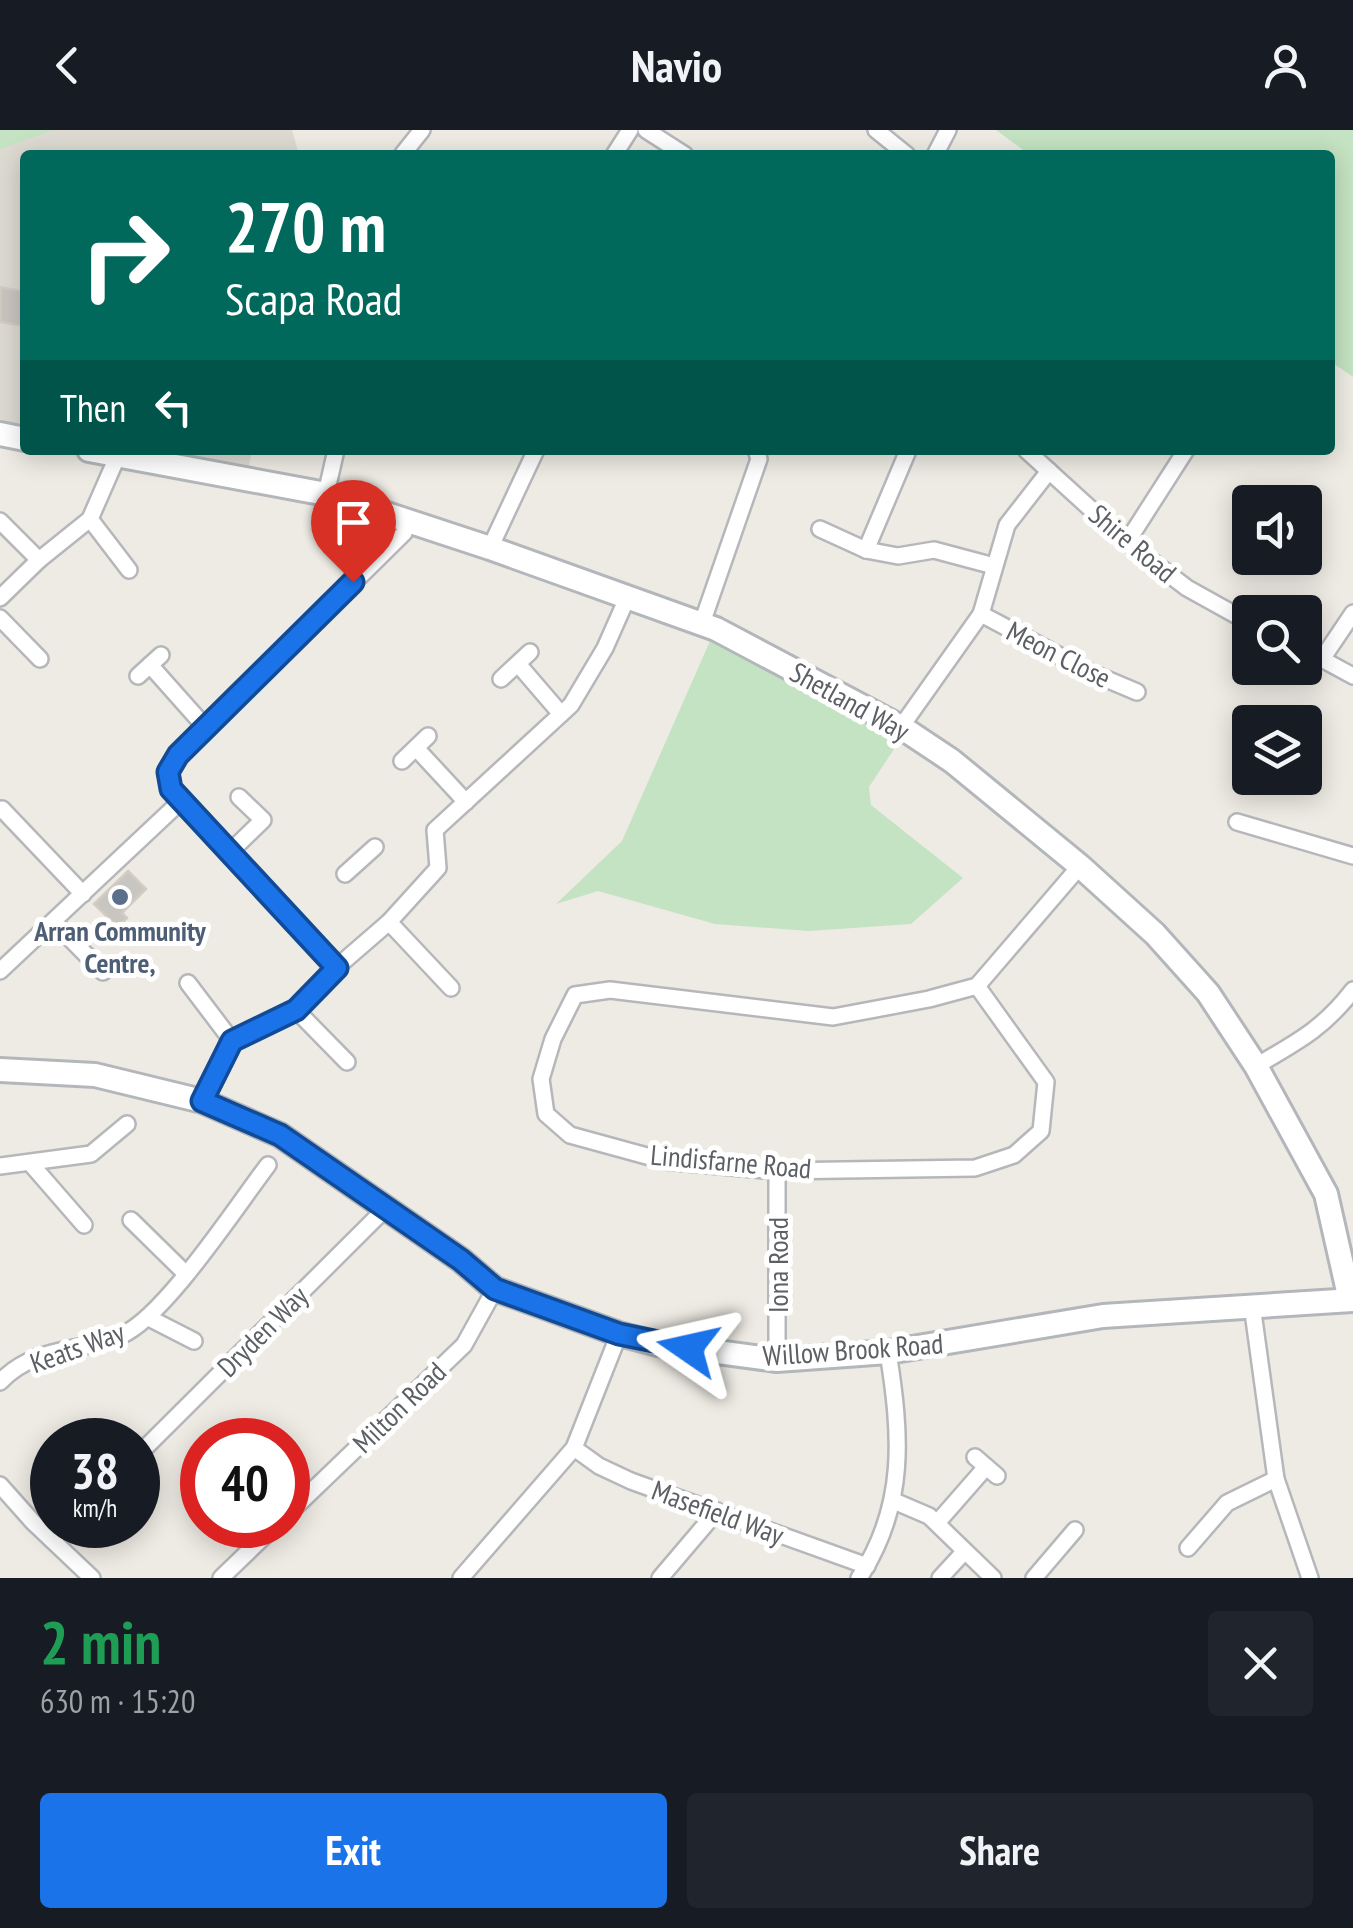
<!DOCTYPE html>
<html lang="en">
<head>
<meta charset="utf-8">
<style>
  :root { --surface:#171b24; --page:#20242c; --text:#f1f3f6; --muted:#9ea1a6; --accent:#1a73e8 }
  body { margin:0; font-family:"PT Sans Narrow",sans-serif; background:var(--page); color:var(--text); height:100vh; display:flex; flex-direction:column; font-size:38px; white-space:nowrap }
  * { box-sizing:border-box; margin:0 }
  p { font-size:32px; color:var(--muted) }
  .icon { flex:none; width:55px; height:55px; fill:none; stroke:currentColor; stroke-width:2; stroke-linecap:round; stroke-linejoin:round }
  .map { position:relative; height:1448px; overflow:hidden }
  .panel { display:flex; flex-direction:column; background:var(--surface); flex:1 }
  .panel>* { flex:none }
  .guide { position:absolute; left:20px; top:20px; width:1315px; height:305px; border-radius:10px; box-shadow:0 5px 25px #0003; background:#00695c; color:#fff; overflow:hidden }
  .tools { position:absolute; left:1232px; top:355px; display:grid; gap:20px }
  .tools a { display:grid; place-items:center; width:90px; height:90px; border-radius:10px; background:var(--surface); box-shadow:0 5px 25px #0003; font-size:50px }
  .speed { position:absolute; left:30px; top:1288px; display:flex; gap:20px; font-size:50px; font-weight:700; text-align:center }
  .speed>* { display:grid; place-content:center; width:130px; height:130px; border-radius:50%; background:var(--surface); box-shadow:0 5px 25px #0003; line-height:1 }
  .speed small { font-size:25px; font-weight:400 }
  .speed .limit { border:15px solid #d22; background:#fff; color:#111 }
  .pin { position:absolute; display:grid; place-items:center; width:85px; height:85px; color:#fff; margin:-102px -42px; border-radius:50% 50% 50% 0; rotate:-45deg; box-shadow:0 0 10px #0007 }
  .pin .icon { rotate:45deg }
  .me { position:absolute; width:110px; margin:-55px; rotate:281deg; stroke-linejoin:round; filter:drop-shadow(0 0 8px #0008) }
  .turn { display:flex; align-items:center; gap:35px; height:210px; padding:0 40px; font-size:45px }
  .turn .icon { width:130px; height:130px; stroke-width:2.5 }
  .turn b { display:block; font-size:70px; line-height:85px }
  .then { display:flex; align-items:center; height:95px; padding:0 40px; background:#0003; gap:20px; font-size:38px }
  .round { display:grid; place-items:center; flex:none; width:105px; height:105px; border-radius:10px; background:var(--page) }
  .overview { display:flex; align-items:center; justify-content:space-between; height:170px; padding:0 40px }
  h1 { font-size:60px; font-weight:700; line-height:75px; color:#1e9e55 }
  .action { display:flex; gap:20px; margin-top:auto; padding:20px 40px }
  .action a { flex:1; height:115px; border-radius:10px; background:var(--accent); color:#fff; font-size:40px; font-weight:700; line-height:115px; text-align:center }
  .action a+a { background:var(--page); color:var(--text) }
  header { display:flex; justify-content:space-between; align-items:center; height:130px; padding:0 40px; background:var(--surface); font-size:45px; font-weight:700 }
  .map>svg:first-child { display:block }
  .education { fill:#dddad2 }
  .green { fill:#c4e3c2 }
  .building { fill:#c9c6c2; stroke:#d2ccc3; stroke-width:2.5 }
  .lines { fill:none; stroke-linecap:round; stroke-linejoin:round }
  .street-casing { stroke:#b5b7ba; stroke-width:20 }
  .secondary-casing { stroke:#b3b7bb; stroke-width:28 }
  .street { stroke:#fff; stroke-width:15 }
  .secondary { stroke:#fff; stroke-width:22 }
  .route-casing { stroke:#114b97; stroke-width:25 }
  .route { stroke:#1a73e8; stroke-width:18 }
  .service-dot { fill:#5c6f8a; stroke:#fff; stroke-width:4 }
  .labels { text-anchor:middle; dominant-baseline:central; stroke-width:10; stroke-linejoin:round; paint-order:stroke }
  .street-label { font-size:28px; fill:#5c6064; stroke:#fff }
  .service-label { font-size:28px; font-weight:bold; fill:#4e5e75; stroke:#fff }
</style>
</head>
<body>
<header><svg class="icon" aria-label="back" viewBox="0 0 24 24"><path d="M15 5l-7 7 7 7"/></svg>Navio<svg class="icon" aria-label="person" viewBox="0 0 24 24"><circle cx="12" cy="8" r="4"/><path d="M4 21q1-7 8-7t8 7"/></svg></header>
<div class="map">
<svg width="1353" height="1448" viewBox="0 0 1353 1448">
  <rect width="100%" height="100%" fill="#eeebe4"/>
  <!-- education -->
  <g class="education">
    <polygon points="0,0 292,0 299,25 25,25 25,295 0,291"/>
    <polygon points="162,320 252,320 249,336"/>
  </g>
  <!-- green -->
  <g class="green">
    <polygon points="0,0 53,0 0,19"/>
    <polygon points="996,0 1353,0 1353,247 1330,231 1330,25 1030,25"/>
    <polygon points="710,511 900,610 869,657 871,675 963,748 911,794 809,801 715,794 598,761 556,774 622,711"/>
  </g>
  <!-- building -->
  <g class="building">
    <polygon points="0,157 25,162 25,196 0,192"/>
    <polygon points="128,741 146,759 122,783 127,788 118,797 94,774"/>
  </g>
  <g class="lines">
    <!-- street casing -->
    <g class="street-casing">
      <g id="street">
        <polyline points="646,0 685,25"/>
        <polyline points="876,0 907,25"/>
        <polyline points="402,25 422,0"/>
        <polyline points="614,25 630,0"/>
        <polyline points="935,25 948,0"/>
        <polyline points="1026,320 1127,412 1187,458 1250,493"/>
        <polyline points="326,364 336,320"/>
        <polyline points="90,389 129,440"/>
        <polyline points="0,391 39,430"/>
        <polyline points="820,399 866,420 898,426 934,420 994,436"/>
        <polyline points="1127,412 1186,320"/>
        <polyline points="490,418 536,320"/>
        <polyline points="866,420 907,323"/>
        <polyline points="0,468 39,430 90,389 118,325"/>
        <polyline points="981,484 1092,543 1137,562"/>
        <polyline points="0,488 40,529"/>
        <polyline points="702,493 759,329 756,320"/>
        <polyline points="1305,520 1353,546"/>
        <polyline points="1322,529 1353,483"/>
        <polyline points="518,534 561,584"/>
        <polyline points="150,535 206,598 404,403 407,392"/>
        <polyline points="138,546 161,525"/>
        <polyline points="501,549 530,522"/>
        <polyline points="901,597 981,484 1007,395 1049,341"/>
        <polyline points="206,598 179,625 168,642 171,659 337,837"/>
        <polyline points="416,618 466,672"/>
        <polyline points="402,631 428,606"/>
        <polyline points="2,679 83,764"/>
        <polyline points="1237,692 1353,726"/>
        <polyline points="229,723 263,690 239,667"/>
        <polyline points="345,744 375,717"/>
        <polyline points="54,792 103,842"/>
        <polyline points="389,792 438,738 435,700 571,575 605,518 628,466"/>
        <polyline points="0,841 181,671"/>
        <polyline points="188,853 232,911"/>
        <polyline points="977,856 929,869 833,887 610,860 575,865 553,909 541,949 546,984 570,1005 665,1031 777,1041 975,1038 1014,1025 1041,1001 1046,952 977,856 1080,736"/>
        <polyline points="296,880 347,932"/>
        <path d="M1256,936C1297,912 1323,899 1353,860"/>
        <polyline points="202,971 232,911 296,880 337,837 389,792 451,858"/>
        <polyline points="31,1034 84,1095"/>
        <polyline points="0,1036 91,1024 127,994"/>
        <polyline points="777,1041 777,1230"/>
        <polyline points="131,1090 185,1143"/>
        <polyline points="1252,1175 1276,1349 1310,1448"/>
        <polyline points="149,1188 194,1211"/>
        <path d="M0,1252C35,1215 80,1223 122,1205C165,1186 236,1077 268,1035"/>
        <polyline points="574,1318 599,1336 631,1351 867,1436"/>
        <polyline points="138,1325 387,1077"/>
        <polyline points="975,1327 997,1346"/>
        <polyline points="0,1355 33,1392 92,1448"/>
        <polyline points="894,1371 929,1386 993,1448"/>
        <polyline points="288,1384 464,1215 495,1159"/>
        <polyline points="937,1393 986,1337"/>
        <polyline points="52,1410 67,1395"/>
        <polyline points="1188,1418 1227,1373 1276,1349"/>
        <polyline points="221,1448 276,1395"/>
        <polyline points="461,1448 574,1318 619,1204"/>
        <polyline points="660,1448 717,1381"/>
        <path d="M859,1448C907,1375 901,1304 888,1222"/>
        <polyline points="940,1448 964,1422"/>
        <polyline points="1034,1448 1075,1400"/>
      </g>
    </g>
    <!-- secondary casing -->
    <g class="secondary-casing">
      <g id="secondary">
        <polyline points="0,304 25,309"/>
        <polyline points="89,320 326,364 490,418 716,499 901,597 952,631 1080,736 1155,804 1208,863 1256,936 1326,1064 1350,1170"/>
        <polyline points="0,940 95,945 202,971 280,1005 461,1130 495,1159 619,1204 658,1214 777,1230 888,1222 1103,1186 1353,1170"/>
      </g>
    </g>
    <!-- street -->
    <use href="#street" class="street"/>
    <!-- secondary -->
    <use href="#secondary" class="secondary"/>
  </g>
  <g class="lines">
    <!-- route casing -->
    <g class="route-casing">
      <polyline id="route" points="353,452 178,625 168,642 171,659 337,838 296,880 232,911 202,971 280,1005 461,1130 495,1159 619,1204 688,1218"/>
    </g>
    <!-- route -->
    <use href="#route" class="route"/>
  </g>
  <!-- markers -->
  <circle class="service-dot" cx="120" cy="767" r="10"/>
  <g class="labels">
    <!-- street labels -->
    <g class="street-label">
      <text transform="translate(1133 413) rotate(40)">Shire Road</text>
      <text transform="translate(1059 524) rotate(27)">Meon Close</text>
      <text transform="translate(850 571) rotate(29)">Shetland Way</text>
      <text transform="translate(731 1031) rotate(5)">Lindisfarne Road</text>
      <text transform="translate(777 1135) rotate(-90)">Iona Road</text>
      <text transform="translate(262 1201) rotate(-45)">Dryden Way</text>
      <text transform="translate(77 1217) rotate(-20)">Keats Way</text>
      <text transform="translate(853 1219) rotate(-4)">Willow Brook Road</text>
      <text transform="translate(399 1277) rotate(-44)">Milton Road</text>
      <text transform="translate(718 1382) rotate(20)">Masefield Way</text>
    </g>
    <!-- service labels -->
    <g class="service-label">
      <text x="120" y="800">Arran Community<tspan x="120" dy="32">Centre,</tspan></text>
    </g>
  </g>
</svg>
<div class="tools">
<a><svg class="icon" aria-label="sound" viewBox="0 0 24 24"><path d="M4 9h4l5-4v14l-5-4H4zM17 9q2 3 0 6"/></svg></a>
<a><svg class="icon" aria-label="search" viewBox="0 0 24 24"><circle cx="10" cy="10" r="6"/><path d="M15 15l6 6"/></svg></a>
<a><svg class="icon" aria-label="layers" viewBox="0 0 24 24"><path d="M12 4l9 5-9 5-9-5zM3 14l9 5 9-5"/></svg></a>
</div>
<div class="speed"><div>38<small>km/h</small></div><div class="limit">40</div></div>
<div class="pin" style="left:353px;top:452px;background:#d93025"><svg class="icon" aria-label="arrive" viewBox="0 0 24 24"><path d="M6 21V4h12l-3 4 3 4H6"/></svg></div>
<svg class="me" style="left:688px;top:1218px" viewBox="-20 -20 40 40"><path d="M0-17L14 15 0 8-14 15z" fill="#1a73e8" stroke="#fff" stroke-width="4"/></svg>
<div class="guide">
<div class="turn"><svg class="icon" aria-label="right" viewBox="0 0 24 24"><path d="M7 20v-9h11M14 6l5 5-5 5"/></svg><div><b>270 m</b>Scapa Road</div></div>
<div class="then">Then<svg class="icon" aria-label="left" viewBox="0 0 24 24"><path d="M17 20v-9H6M10 6l-5 5 5 5"/></svg></div>
</div>
</div>
<section class="panel">
<div class="overview"><div><h1>2 min</h1><p>630 m · 15:20</p></div><a class="round"><svg class="icon" aria-label="close" viewBox="0 0 24 24"><path d="M6 6l12 12M18 6L6 18"/></svg></a></div>
<div class="action"><a>Exit</a><a>Share</a></div>
</section>
</body>
</html>
